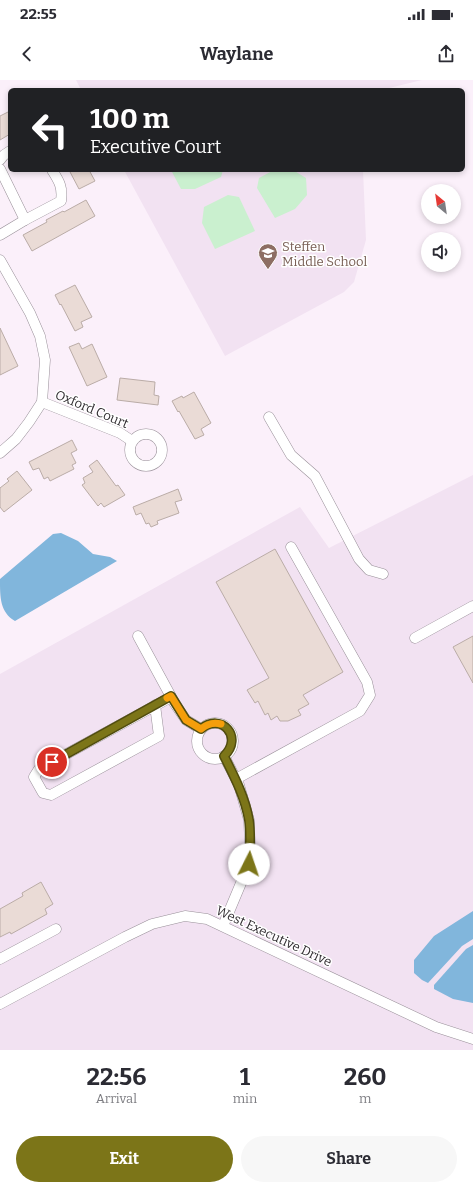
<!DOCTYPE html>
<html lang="en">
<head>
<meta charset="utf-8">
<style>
  :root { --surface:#fff; --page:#f7f7f7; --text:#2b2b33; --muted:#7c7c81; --accent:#7c7518 }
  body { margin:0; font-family:Bitter,serif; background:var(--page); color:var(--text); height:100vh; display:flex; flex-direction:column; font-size:15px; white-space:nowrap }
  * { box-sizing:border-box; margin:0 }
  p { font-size:13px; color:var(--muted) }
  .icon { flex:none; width:22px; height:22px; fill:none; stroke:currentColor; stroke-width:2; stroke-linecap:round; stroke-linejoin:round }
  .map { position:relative; height:970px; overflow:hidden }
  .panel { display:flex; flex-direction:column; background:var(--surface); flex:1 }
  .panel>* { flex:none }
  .banner { position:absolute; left:8px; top:8px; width:457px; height:84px; border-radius:6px; box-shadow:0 2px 6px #0003; background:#202124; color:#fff; overflow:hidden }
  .needle { width:26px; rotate:331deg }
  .controls { position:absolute; left:421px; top:104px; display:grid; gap:8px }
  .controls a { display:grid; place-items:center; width:40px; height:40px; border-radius:50%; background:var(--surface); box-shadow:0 2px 6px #0003; font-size:20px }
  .pin { position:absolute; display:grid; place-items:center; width:34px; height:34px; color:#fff; margin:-17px; border:2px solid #fff; border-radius:50%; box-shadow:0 1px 4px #0007 }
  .me { position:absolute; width:44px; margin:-22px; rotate:4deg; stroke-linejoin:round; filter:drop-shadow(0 0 3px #0008) }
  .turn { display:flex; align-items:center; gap:14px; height:84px; padding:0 16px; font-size:18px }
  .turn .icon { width:52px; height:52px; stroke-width:2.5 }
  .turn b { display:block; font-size:28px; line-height:34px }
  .eta { display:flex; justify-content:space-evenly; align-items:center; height:68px; text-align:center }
  .eta b { font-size:24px; font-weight:700; line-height:28px }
  .primary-button { display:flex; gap:8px; margin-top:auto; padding:8px 16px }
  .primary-button a { flex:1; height:46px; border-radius:24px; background:var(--accent); color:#fff; font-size:16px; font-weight:700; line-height:46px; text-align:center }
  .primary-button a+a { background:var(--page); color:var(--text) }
  .status { display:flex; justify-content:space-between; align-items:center; height:28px; padding:0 20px; background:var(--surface); direction:ltr }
  .status svg { height:11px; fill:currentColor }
  header { display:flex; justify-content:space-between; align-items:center; height:52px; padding:0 16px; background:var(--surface); font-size:18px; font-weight:700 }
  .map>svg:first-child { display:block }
  .built { fill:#f2e2f2 }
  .green { fill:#caf0cf }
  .water { fill:#81b6dc }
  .building { fill:#eadbd6; stroke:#baaca7 }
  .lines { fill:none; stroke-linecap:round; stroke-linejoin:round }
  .minor-casing { stroke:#999099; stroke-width:11 }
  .minor { stroke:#fff; stroke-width:10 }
  .route-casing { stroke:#514c10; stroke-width:10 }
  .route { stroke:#7c7518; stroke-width:7 }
  .slow { stroke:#f59e0b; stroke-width:7 }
  .labels { text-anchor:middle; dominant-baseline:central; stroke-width:3; stroke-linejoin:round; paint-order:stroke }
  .education-label { font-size:13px; fill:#785e54; stroke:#fff; text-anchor:start }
  .street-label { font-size:13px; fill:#312d31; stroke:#fff }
</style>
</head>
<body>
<div class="status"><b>22:55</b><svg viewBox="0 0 49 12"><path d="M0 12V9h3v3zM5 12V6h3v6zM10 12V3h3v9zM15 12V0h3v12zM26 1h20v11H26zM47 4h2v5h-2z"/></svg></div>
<header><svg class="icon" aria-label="back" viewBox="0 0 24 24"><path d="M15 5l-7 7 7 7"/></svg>Waylane<svg class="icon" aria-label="share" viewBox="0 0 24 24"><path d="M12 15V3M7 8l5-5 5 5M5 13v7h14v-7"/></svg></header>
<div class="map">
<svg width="473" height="970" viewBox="0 0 473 970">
  <rect width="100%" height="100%" fill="#fbf0fa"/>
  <!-- built -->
  <g class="built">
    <polygon points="76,0 422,0 381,10 81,10"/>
    <polygon points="124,90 363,90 366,160 354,202 344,212 225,276"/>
    <polygon points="473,395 473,970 0,970 0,594 300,427 329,468"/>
  </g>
  <!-- green -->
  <g class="green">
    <polygon points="171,90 223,90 221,97 195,109 181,109"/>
    <polygon points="274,90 293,90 306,98 307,115 295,129 275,138 257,108 259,98"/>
    <polygon points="228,115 239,117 255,151 215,169 202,143 204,127"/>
  </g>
  <!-- water -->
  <g class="water">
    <path d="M61,453L78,461L93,474L110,477L117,481L15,541C0,532 0,518 0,499L53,454Z"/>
    <polygon points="473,831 473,859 462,866 428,903 422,900 414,893 414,880 434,856"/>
    <polygon points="473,865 473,923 453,919 434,909 434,905 466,869"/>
  </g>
  <!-- building -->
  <g class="building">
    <polygon points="10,31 10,54 0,60 0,36"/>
    <polygon points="69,90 89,90 95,101 79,109"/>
    <polygon points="86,120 95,136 32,171 23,155 47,142 46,140 63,131 64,132"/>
    <polygon points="75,205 92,237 81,242 83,247 75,251 61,224 60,225 55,215"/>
    <polygon points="0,248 18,286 0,295"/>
    <polygon points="79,263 82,269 92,264 107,297 87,306 69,267"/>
    <polygon points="120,298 155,302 154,315 159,316 158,325 117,320"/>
    <polygon points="194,312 211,343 201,349 204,355 195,359 179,331 178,332 172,321 182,316 183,318"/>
    <polygon points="72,360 77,370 71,373 76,383 72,385 74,389 50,401 48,397 44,399 39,388 33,390 29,382"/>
    <polygon points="97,380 116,406 118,405 125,415 104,427 101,423 98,426 82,405 85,403 83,398 93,392 89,386"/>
    <polygon points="17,391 32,410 4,432 0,427 0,408 9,401 7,399"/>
    <polygon points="178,409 182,420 175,422 179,433 157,441 158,444 151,447 149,443 146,444 141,433 136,435 133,427"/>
    <polygon points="275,469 343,592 303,615 309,624 298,630 301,635 288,641 280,641 277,636 271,640 268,633 265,635 258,621 255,623 247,610 269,598 216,502"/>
    <polygon points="473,556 473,603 453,567"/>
    <polygon points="41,802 53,824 45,829 47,834 11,854 10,852 0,857 0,829 23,816 22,813"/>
  </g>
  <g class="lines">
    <!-- minor casing -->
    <g class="minor-casing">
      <g id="minor">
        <polyline points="0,80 4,75 10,71"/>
        <polyline points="0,89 25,140"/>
        <path d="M0,155L25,140L61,121C63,107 59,101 52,90"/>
        <polyline points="0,180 30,233 40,256 45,280 42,322 29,342 16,359 0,373"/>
        <polyline points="42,322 120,353 132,361"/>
        <polyline points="269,337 291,375 315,396 359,479 369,490 383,494"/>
        <circle cx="146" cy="370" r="16"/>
        <polyline points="138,556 175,624 186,640 201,649"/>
        <polyline points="415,558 473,526"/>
        <polyline points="155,625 159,656 51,715 43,713 34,697 39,689 171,617"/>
        <circle cx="215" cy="661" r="18"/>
        <polyline points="236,699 360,631 370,615 367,602 291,467"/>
        <polyline points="223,846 249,784 250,765 249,740 239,705 224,676"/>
        <polyline points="0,879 56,849"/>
        <polyline points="0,924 125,857 152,844 185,836 207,839 436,947 473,959"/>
      </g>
    </g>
    <!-- minor -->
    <use href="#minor" class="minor"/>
  </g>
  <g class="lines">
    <!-- route casing -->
    <g class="route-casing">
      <path id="route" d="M52,682L171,616L186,640L201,649C221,632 244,657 224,676C234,696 245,717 249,740C251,754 250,770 249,784"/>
    </g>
    <!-- route -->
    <use href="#route" class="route"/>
    <!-- slow -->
    <path class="slow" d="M167,618L171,616L186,640L201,649C207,644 213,642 221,644"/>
  </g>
  <!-- icons -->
  <defs>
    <g id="school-pin" transform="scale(1)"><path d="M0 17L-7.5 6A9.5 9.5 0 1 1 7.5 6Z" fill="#8d6e63" stroke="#fff"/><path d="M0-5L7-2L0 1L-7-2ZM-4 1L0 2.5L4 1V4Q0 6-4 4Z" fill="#fff"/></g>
  </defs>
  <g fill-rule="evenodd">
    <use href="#school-pin" x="268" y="173"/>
  </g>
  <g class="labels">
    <!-- education labels -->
    <g class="education-label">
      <text x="282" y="166">Steffen<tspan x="282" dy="15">Middle School</tspan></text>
    </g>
    <!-- street labels -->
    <g class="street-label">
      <text transform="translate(92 329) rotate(23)">Oxford Court</text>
      <text transform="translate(274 856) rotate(25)">West Executive Drive</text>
    </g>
  </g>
</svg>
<div class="controls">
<a><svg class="needle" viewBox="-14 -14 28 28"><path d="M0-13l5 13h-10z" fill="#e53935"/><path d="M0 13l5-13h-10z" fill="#7c7c81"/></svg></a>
<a><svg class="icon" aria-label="sound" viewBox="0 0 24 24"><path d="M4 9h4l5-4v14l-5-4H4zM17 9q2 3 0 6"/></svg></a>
</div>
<div class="pin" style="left:52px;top:682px;background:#d93025"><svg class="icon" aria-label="arrive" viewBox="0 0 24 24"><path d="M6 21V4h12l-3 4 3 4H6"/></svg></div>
<svg class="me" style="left:249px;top:784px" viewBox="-20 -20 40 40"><circle r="19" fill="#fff"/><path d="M0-13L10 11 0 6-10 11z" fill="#7c7518"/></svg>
<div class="banner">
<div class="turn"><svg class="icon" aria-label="left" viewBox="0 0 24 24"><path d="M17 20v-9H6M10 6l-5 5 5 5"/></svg><div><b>100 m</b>Executive Court</div></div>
</div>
</div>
<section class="panel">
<div class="eta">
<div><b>22:56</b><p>Arrival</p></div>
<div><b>1</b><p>min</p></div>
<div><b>260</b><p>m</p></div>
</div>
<div class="primary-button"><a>Exit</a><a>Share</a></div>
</section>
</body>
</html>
